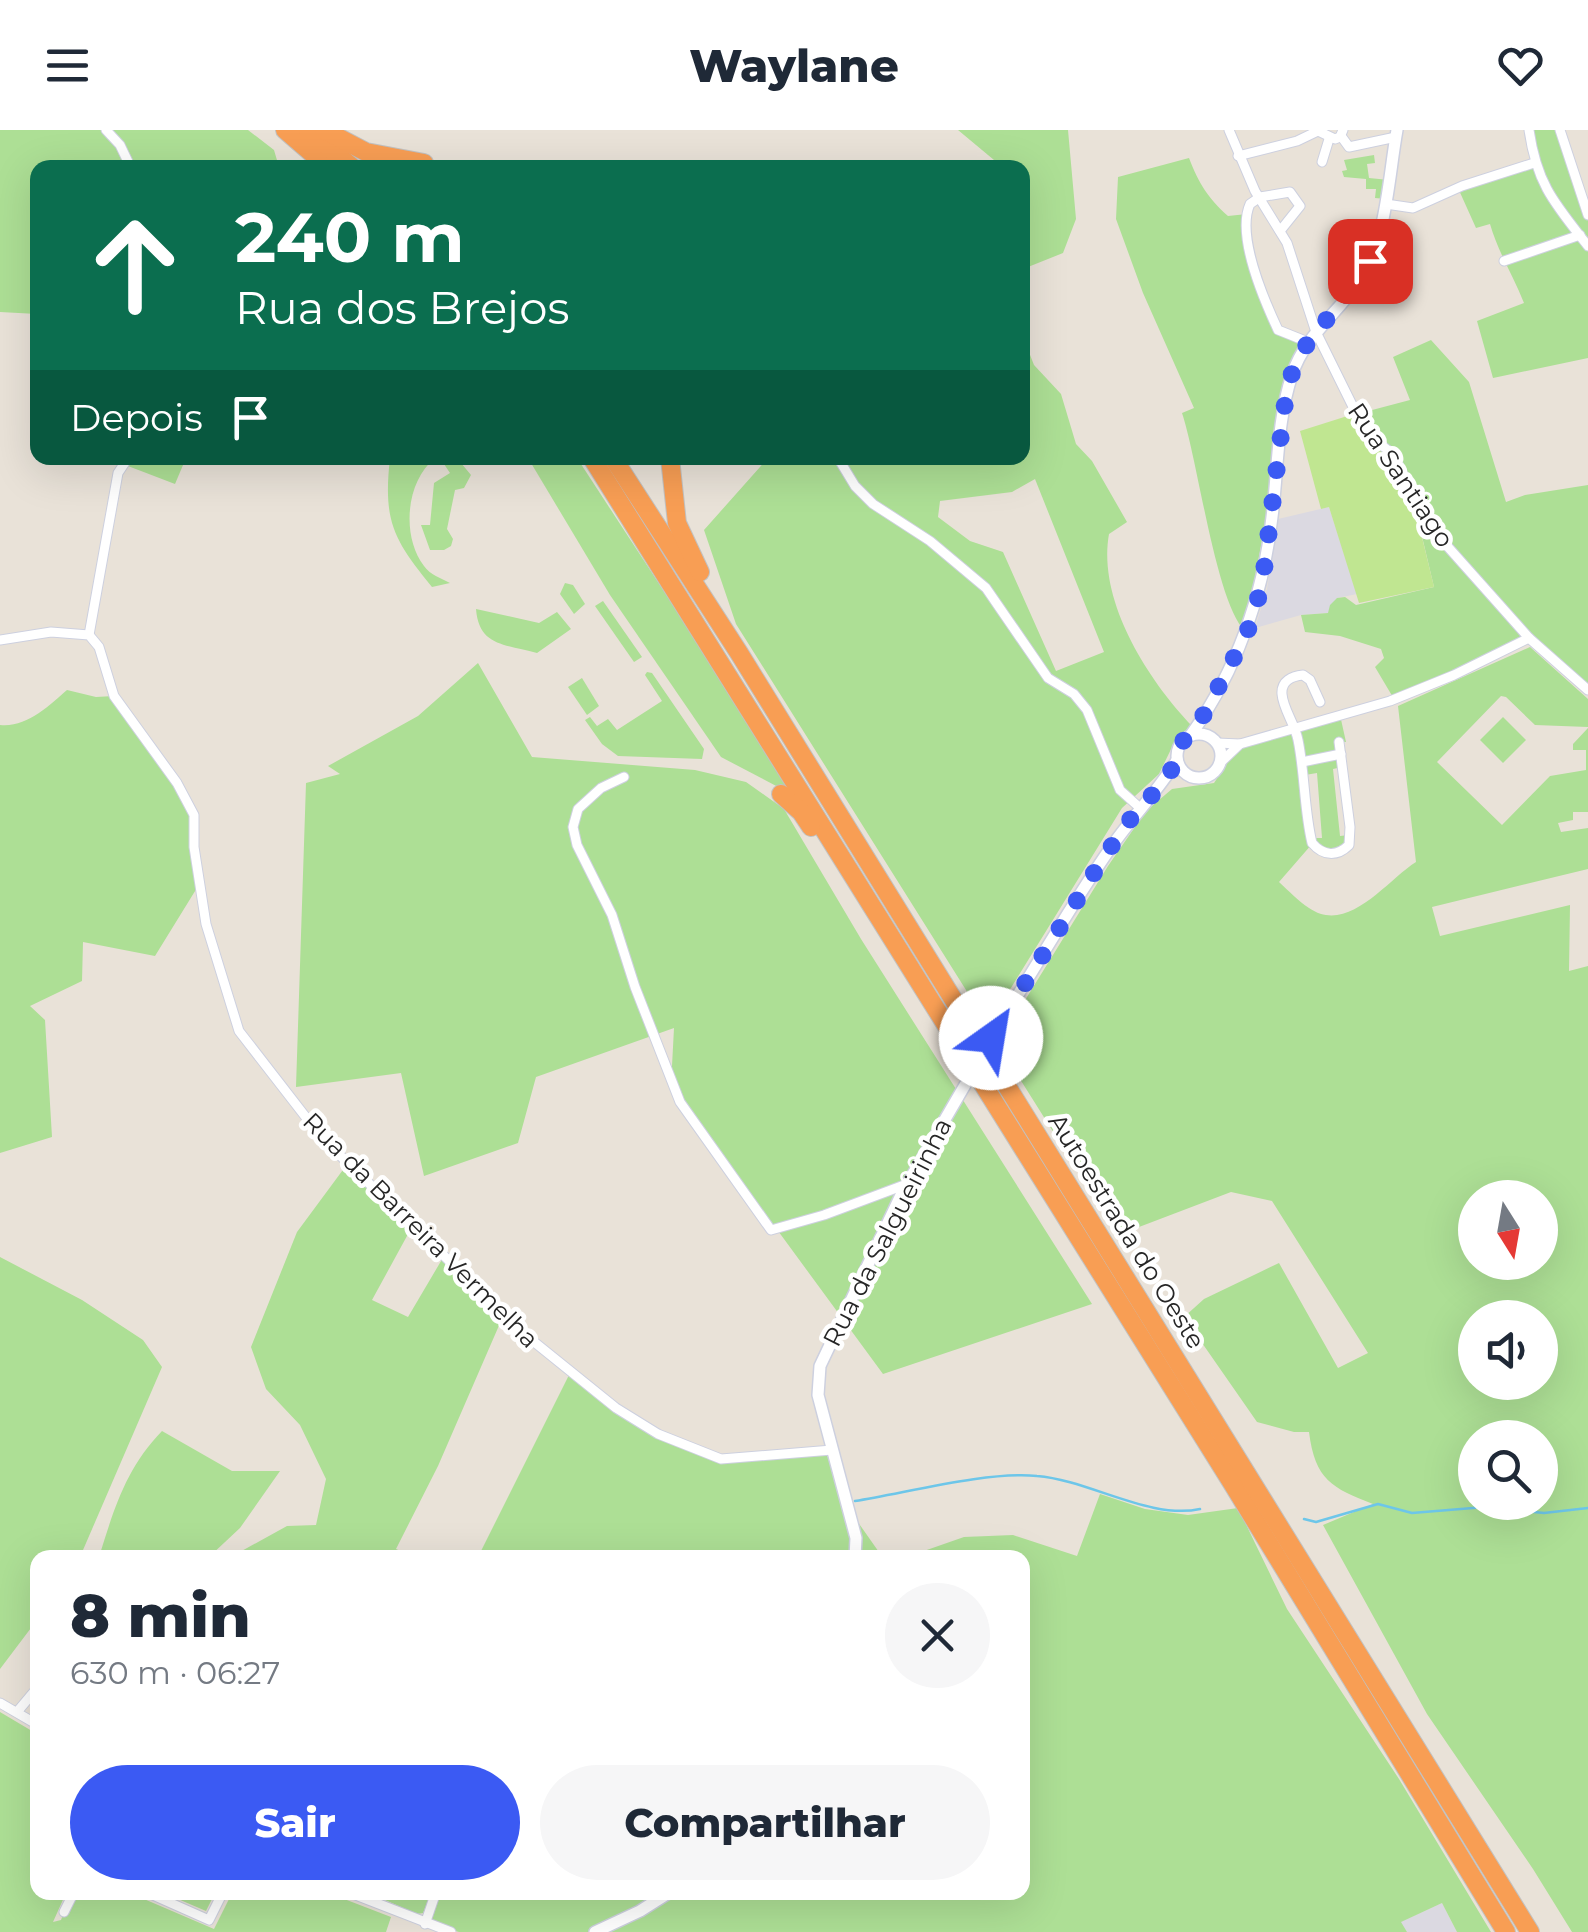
<!DOCTYPE html>
<html lang="pt">
<head>
<meta charset="utf-8">
<style>
  :root { --surface:#fff; --page:#f6f6f7; --text:#1f2937; --muted:#747a83; --accent:#3b5af3 }
  body { margin:0; font-family:Montserrat,sans-serif; background:var(--page); color:var(--text); height:100vh; display:flex; flex-direction:column; font-size:38px; white-space:nowrap }
  * { box-sizing:border-box; margin:0 }
  p { font-size:32px; color:var(--muted) }
  .icon { flex:none; width:55px; height:55px; fill:none; stroke:currentColor; stroke-width:2; stroke-linecap:round; stroke-linejoin:round }
  .map { position:relative; flex:1; overflow:hidden }
  .drawer { position:absolute; left:30px; top:1420px; width:1000px; height:350px; display:flex; flex-direction:column; background:var(--surface); border-radius:20px; box-shadow:0 10px 40px #0002 }
  .drawer>* { flex:none }
  .hud { position:absolute; left:30px; top:30px; width:1000px; height:305px; border-radius:20px; box-shadow:0 10px 40px #0002; background:#0b6e4f; color:#fff; overflow:hidden }
  .needle { width:65px; rotate:169deg }
  .tools { position:absolute; left:1458px; top:1050px; display:grid; gap:20px }
  .tools a { display:grid; place-items:center; width:100px; height:100px; border-radius:50%; background:var(--surface); box-shadow:0 10px 40px #0002; font-size:50px }
  .pin { position:absolute; display:grid; place-items:center; width:85px; height:85px; color:#fff; margin:-42px; border-radius:20px; box-shadow:0 5px 15px #0006 }
  .me { position:absolute; width:110px; margin:-55px; rotate:32deg; stroke-linejoin:round; filter:drop-shadow(0 0 8px #0008) }
  .turn { display:flex; align-items:center; gap:35px; height:210px; padding:0 40px; font-size:45px }
  .turn .icon { width:130px; height:130px; stroke-width:2.5 }
  .turn b { display:block; font-size:70px; line-height:85px }
  .then { display:flex; align-items:center; height:95px; padding:0 40px; background:#0003; gap:20px; font-size:38px }
  .round { display:grid; place-items:center; flex:none; width:105px; height:105px; border-radius:52px; background:var(--page) }
  .head { display:flex; align-items:center; justify-content:space-between; height:170px; padding:0 40px }
  h1 { font-size:60px; font-weight:800; line-height:75px }
  .cta { display:flex; gap:20px; margin-top:auto; padding:20px 40px }
  .cta a { flex:1; height:115px; border-radius:60px; background:var(--accent); color:#fff; font-size:40px; font-weight:800; line-height:115px; text-align:center }
  .cta a+a { background:var(--page); color:var(--text) }
  header { display:flex; justify-content:space-between; align-items:center; height:130px; padding:0 40px; background:var(--surface); font-size:45px; font-weight:800 }
  .map>svg:first-child { display:block }
  .industrial { fill:#dbd9e1 }
  .green { fill:#addf95; fill-rule:evenodd }
  .pitch { fill:#c0e691 }
  .lines { fill:none; stroke-linecap:round; stroke-linejoin:round }
  .stream { stroke:#6dc6e9; stroke-width:2.5 }
  .minor-casing { stroke:#cdd0df; stroke-width:11 }
  .tertiary-casing { stroke:#cdd0df; stroke-width:14 }
  .motorway-casing { stroke:#c2c2c2; stroke-width:20 }
  .minor { stroke:#fff; stroke-width:9 }
  .tertiary { stroke:#fff; stroke-width:11 }
  .motorway { stroke:#f89e54; stroke-width:18 }
  .route { stroke:#3b5af3; stroke-width:18; stroke-dasharray:0 32.4 }
  .labels { text-anchor:middle; dominant-baseline:central; stroke-width:9; stroke-linejoin:round; paint-order:stroke }
  .street-label { font-size:25px; fill:#262626; stroke:#fff }
</style>
</head>
<body>
<header><svg class="icon" aria-label="menu" viewBox="0 0 24 24"><path d="M4 6h16M4 12h16M4 18h16"/></svg>Waylane<svg class="icon" aria-label="heart" viewBox="0 0 24 24"><path d="M12 20l-8-8c-3-5 5-10 8-4 3-6 11-1 8 4z"/></svg></header>
<div class="map">
<svg width="1588" height="1802" viewBox="0 0 1588 1802">
  <rect width="100%" height="100%" fill="#e9e2d8"/>
  <!-- industrial -->
  <g class="industrial">
    <polygon points="1329,377 1357,464 1337,468 1328,483 1301,485 1255,498 1267,459 1278,389"/>
    <polygon points="1442,1773 1457,1802 1407,1802 1400,1792"/>
  </g>
  <!-- green -->
  <g class="green">
    <polygon points="0,0 248,0 274,20 279,37 38,38 37,184 0,182"/>
    <polygon points="958,0 1068,0 1076,89 1063,123 1023,139 1022,38 997,37 994,30"/>
    <path d="M1529,0H1560L1588,85V228L1493,248L1477,191L1524,173C1513,145 1498,122 1490,94L1476,98L1458,58L1534,33Z"/>
    <polygon points="1374,25 1375,33 1367,34 1369,48 1389,50 1386,69 1375,68 1376,59 1366,59 1366,49 1344,47 1342,41 1347,40 1344,30"/>
    <path d="M1189,28C1199,54 1208,68 1228,86L1247,84C1252,121 1261,199 1299,214L1245,501C1216,473 1198,331 1182,283L1194,278L1143,163L1116,89L1118,47Z"/>
    <path d="M1023,207L1034,235L1061,264L1076,314L1092,331L1127,392L1109,404C1097,471 1148,550 1192,596L1174,613L1159,644L1122,678L988,895L736,494L704,400L768,328H1022ZM1035,349L1104,522L1056,541L1003,422L970,411L938,387L940,371L1012,362Z"/>
    <polygon points="1431,210 1469,252 1506,372 1525,365 1588,355 1588,560 1529,508 1394,569 1375,537 1384,528 1381,519 1340,506 1305,502 1301,485 1328,483 1330,475 1337,468 1345,467 1356,475 1434,457 1420,398 1428,392 1357,284 1410,270 1393,227"/>
    <polygon points="107,328 186,328 175,354"/>
    <path d="M390,328H435C406,351 401,406 424,436C430,445 441,448 450,453L432,457C393,409 383,391 390,328Z"/>
    <polygon points="528,328 577,328 799,668 721,627 610,465"/>
    <polygon points="461,333 471,345 464,358 455,360 447,399 453,409 451,416 444,420 430,420 421,395 430,395 434,353 450,343 444,334"/>
    <polygon points="565,453 573,455 585,474 574,484 560,464"/>
    <polygon points="603,471 642,527 634,532 595,476"/>
    <path d="M476,479L539,493L557,482L571,499L537,523C506,514 479,517 476,479Z"/>
    <path d="M1530,517L1588,569V597L1535,595L1506,567L1501,566L1437,632L1502,695L1550,646L1586,640V620H1573V614L1588,598V682H1573V690L1558,693L1561,702L1588,698V739L1432,777L1440,806L1570,775L1569,841L1588,836V1802H1572L1533,1739L1427,1584L1323,1395L1373,1374C1332,1358 1315,1350 1309,1302H1294L1257,1292L1184,1187L1204,1169L1279,1133L1338,1238L1368,1223L1272,1071L1231,1062L1118,1105L998,914L1108,736L1146,681L1172,659L1214,653L1240,614L1340,585L1346,612H1340L1342,637L1333,639L1340,706L1349,705V715L1331,724L1312,714L1279,752C1289,761 1298,771 1309,778C1348,805 1386,751 1416,732L1398,576ZM1317,643L1322,708H1312L1305,645ZM1475,1068H1540V1132H1475ZM1475,1188H1540V1252H1475ZM1475,1308H1540V1372H1475Z"/>
    <polygon points="478,533 532,627 695,640 746,652 784,679 861,809 1092,1174 883,1244 671,955 674,898 536,947 518,1013 424,1046 401,943 296,957 306,653 340,644 328,636 418,586"/>
    <polygon points="647,542 652,543 704,619 702,629 618,626 602,614 585,590 590,587 597,596 608,589 617,600 662,571 645,545"/>
    <polygon points="582,548 599,576 587,585 568,557"/>
    <path d="M67,560L96,567L114,566L194,685L200,753L155,826L83,812L82,851L30,876L45,890L52,1007L0,1023V595C26,598 49,576 67,560Z"/>
    <polygon points="1503,587 1526,610 1503,633 1480,610"/>
    <polygon points="348,1033 413,1095 372,1170 408,1187 444,1126 504,1184 438,1336 396,1419 414,1427 229,1428 287,1396 316,1395 326,1349 300,1295 266,1259 251,1217 297,1102"/>
    <polygon points="0,1127 82,1170 143,1210 162,1237 80,1427 38,1428 37,1490 0,1539"/>
    <polygon points="570,1243 658,1304 721,1328 832,1320 848,1378 881,1425 921,1422 964,1407 1013,1405 1077,1426 1100,1364 1145,1379 1188,1385 1238,1378 1287,1479 1399,1649 1491,1802 1457,1802 1442,1773 1401,1792 1407,1802 459,1802 428,1793 439,1763 1022,1762 1022,1428 478,1427"/>
    <path d="M162,1301L232,1341H280L240,1398L209,1427H99C114,1379 126,1338 162,1301Z"/>
    <polygon points="0,1582 37,1604 38,1762 66,1763 53,1792 61,1790 64,1782 69,1784 78,1763 130,1763 214,1799 232,1763 326,1762 391,1787 386,1802 0,1802"/>
    <polygon points="164,1763 215,1763 206,1781"/>
    <polygon points="369,1763 431,1763 423,1783 417,1784"/>
  </g>
  <!-- pitch -->
  <polygon class="pitch" points="1360,282 1361,293 1393,324 1429,391 1420,399 1434,457 1359,473 1329,377 1321,379 1300,301"/>
  <g class="lines">
    <!-- stream -->
    <g class="stream">
      <path d="M855,1371C906,1363 987,1341 1037,1346C1089,1350 1150,1390 1200,1379"/>
      <polyline points="1304,1389 1316,1392 1378,1374 1412,1383 1485,1377 1544,1383 1588,1378"/>
    </g>
    <!-- minor casing -->
    <g class="minor-casing">
      <g id="minor">
        <polyline points="106,0 120,15 131,38"/>
        <polyline points="1229,0 1255,61 1287,113 1316,202 1361,293 1372,308 1393,324 1417,373 1440,408 1529,508 1588,560"/>
        <path d="M1529,0C1537,55 1555,74 1588,116"/>
        <polyline points="1560,0 1588,85"/>
        <polyline points="1318,1 1335,9 1340,7 1343,0"/>
        <polyline points="1341,6 1349,17 1396,7"/>
        <polyline points="1238,26 1297,11 1320,0"/>
        <polyline points="1322,32 1329,9"/>
        <polyline points="1386,74 1413,78 1462,56 1534,33"/>
        <path d="M1280,101L1300,76L1290,62L1260,67L1250,74C1236,105 1264,170 1278,200L1308,212"/>
        <polyline points="1504,131 1580,105"/>
        <polyline points="838,328 855,356 873,374 930,411 986,458 1048,548 1074,564 1087,580 1120,660 1139,677"/>
        <polyline points="89,505 118,343 128,328"/>
        <polyline points="0,510 51,502 89,505 99,517 114,566 177,653 194,685 194,717 206,794 239,901 322,1008 528,1207 616,1278 658,1304 721,1329 832,1320"/>
        <path d="M1320,572L1310,550L1303,545C1292,546 1281,551 1282,564C1283,579 1295,594 1298,610C1305,644 1304,680 1312,713C1323,726 1337,727 1349,715L1350,697L1339,612"/>
        <polyline points="1217,613 1240,614 1390,571 1454,545 1529,508"/>
        <polyline points="1302,632 1341,624"/>
        <polyline points="1220,633 1240,614"/>
        <polyline points="624,647 601,658 578,679 573,697 577,715 612,785 635,857 680,972 771,1100 824,1085 907,1054"/>
        <polyline points="0,1573 38,1595"/>
        <polyline points="17,1582 38,1557"/>
        <polyline points="146,1762 209,1790 223,1762"/>
        <polyline points="348,1762 451,1802"/>
        <polyline points="64,1782 74,1762"/>
        <polyline points="425,1794 436,1762"/>
      </g>
    </g>
    <!-- tertiary casing -->
    <g class="tertiary-casing">
      <g id="tertiary">
        <circle cx="1199" cy="626" r="22"/>
        <path d="M1191,605C1237,539 1263,467 1272,387C1278,341 1277,290 1292,245C1304,207 1336,185 1358,153C1387,110 1388,50 1397,0"/>
        <path d="M991,908C1030,847 1066,783 1107,723C1129,690 1157,663 1177,630"/>
        <polyline points="855,1428 856,1408 818,1265 820,1236 901,1065 965,955"/>
        <polyline points="595,1802 640,1781 670,1762"/>
      </g>
    </g>
    <!-- motorway casing -->
    <g class="motorway-casing">
      <g id="motorway">
        <polyline points="285,0 329,38"/>
        <polyline points="308,0 353,38"/>
        <polyline points="324,0 366,22 424,33"/>
        <polyline points="592,328 1232,1353 1506,1802"/>
        <polyline points="613,328 739,523 1530,1802"/>
        <polyline points="670,328 677,393 700,442"/>
        <polyline points="781,664 801,682 811,697"/>
      </g>
    </g>
    <!-- minor -->
    <use href="#minor" class="minor"/>
    <!-- tertiary -->
    <use href="#tertiary" class="tertiary"/>
    <!-- motorway -->
    <use href="#motorway" class="motorway"/>
  </g>
  <g class="lines">
    <!-- route -->
    <polyline class="route" points="991,908 1104,727 1139,677 1162,656 1177,630 1180,615 1203,586 1247,503 1262,456 1285,273 1292,243 1308,212 1358,152 1370,131"/>
  </g>
  <g class="labels">
    <!-- street labels -->
    <g class="street-label">
      <text transform="translate(1401 345) rotate(56)">Rua Santiago</text>
      <text transform="translate(421 1100) rotate(45)">Rua da Barreira Vermelha</text>
      <text transform="translate(1127 1101) rotate(58)">Autoestrada do Oeste</text>
      <text transform="translate(887 1102) rotate(-63)">Rua da Salgueirinha</text>
    </g>
  </g>
</svg>
<div class="tools">
<a><svg class="needle" viewBox="-14 -14 28 28"><path d="M0-13l5 13h-10z" fill="#e53935"/><path d="M0 13l5-13h-10z" fill="#747a83"/></svg></a>
<a><svg class="icon" aria-label="sound" viewBox="0 0 24 24"><path d="M4 9h4l5-4v14l-5-4H4zM17 9q2 3 0 6"/></svg></a>
<a><svg class="icon" aria-label="search" viewBox="0 0 24 24"><circle cx="10" cy="10" r="6"/><path d="M15 15l6 6"/></svg></a>
</div>
<div class="pin" style="left:1370px;top:131px;background:#d93025"><svg class="icon" aria-label="arrive" viewBox="0 0 24 24"><path d="M6 21V4h12l-3 4 3 4H6"/></svg></div>
<svg class="me" style="left:991px;top:908px" viewBox="-20 -20 40 40"><circle r="19" fill="#fff"/><path d="M0-13L10 11 0 6-10 11z" fill="#3b5af3"/></svg>
<div class="hud">
<div class="turn"><svg class="icon" aria-label="ahead" viewBox="0 0 24 24"><path d="M12 20V5M6 11l6-6 6 6"/></svg><div><b>240 m</b>Rua dos Brejos</div></div>
<div class="then">Depois<svg class="icon" aria-label="arrive" viewBox="0 0 24 24"><path d="M6 21V4h12l-3 4 3 4H6"/></svg></div>
</div>
<section class="drawer">
<div class="head"><div><h1>8 min</h1><p>630 m · 06:27</p></div><a class="round"><svg class="icon" aria-label="close" viewBox="0 0 24 24"><path d="M6 6l12 12M18 6L6 18"/></svg></a></div>
<div class="cta"><a>Sair</a><a>Compartilhar</a></div>
</section>
</div>
</body>
</html>
